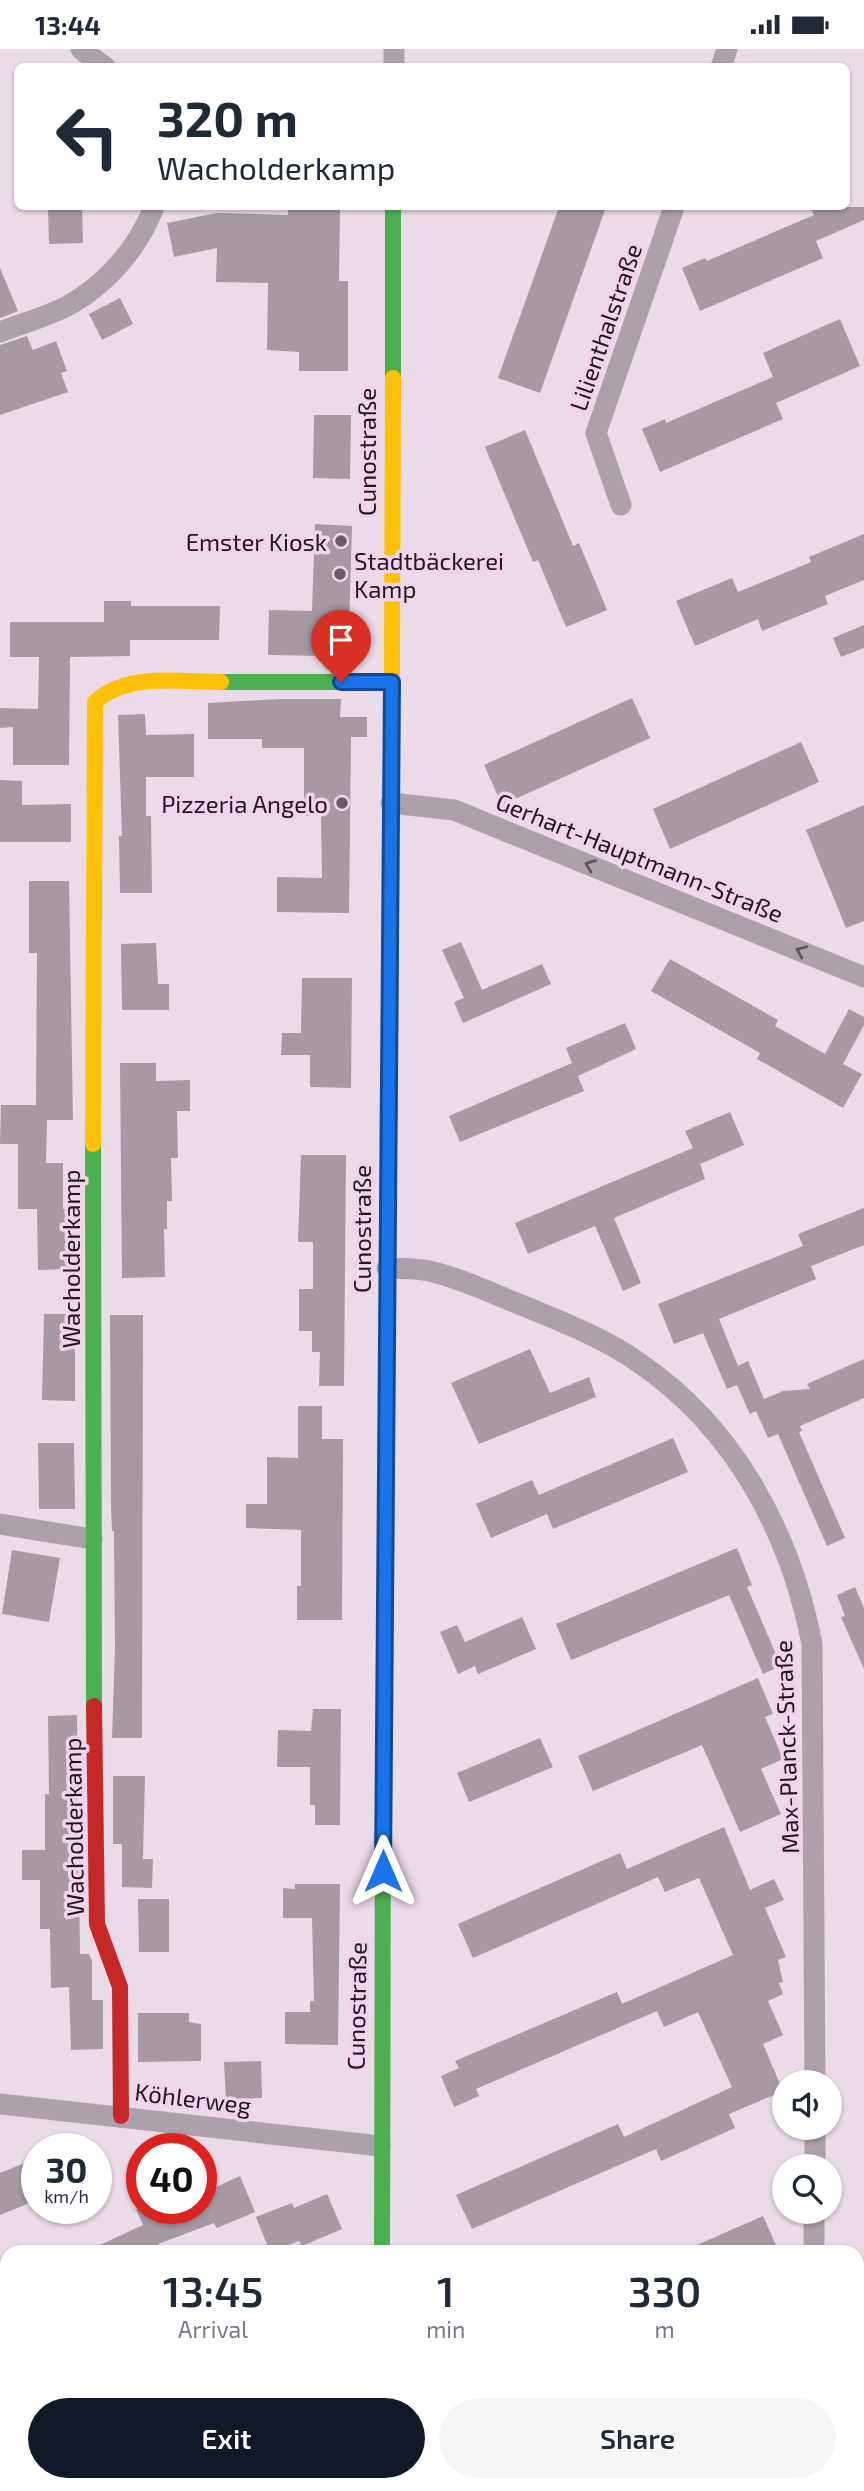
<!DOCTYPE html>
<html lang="en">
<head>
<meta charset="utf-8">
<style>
  :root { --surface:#fff; --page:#f6f6f7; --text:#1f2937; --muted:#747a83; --accent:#111827 }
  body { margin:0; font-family:"Exo 2",sans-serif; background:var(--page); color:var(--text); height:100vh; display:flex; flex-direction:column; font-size:26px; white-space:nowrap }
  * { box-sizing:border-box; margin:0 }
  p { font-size:23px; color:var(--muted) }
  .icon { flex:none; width:38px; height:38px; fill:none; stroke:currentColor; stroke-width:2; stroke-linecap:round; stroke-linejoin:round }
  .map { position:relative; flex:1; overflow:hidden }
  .sheet { position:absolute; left:0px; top:2196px; width:864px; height:247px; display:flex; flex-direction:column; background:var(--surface); border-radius:21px 21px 0 0; box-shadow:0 2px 5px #0004 }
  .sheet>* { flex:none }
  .top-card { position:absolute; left:14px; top:14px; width:836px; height:147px; border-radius:10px; box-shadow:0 2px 5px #0004; background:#fff; color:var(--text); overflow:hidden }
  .tools { position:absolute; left:772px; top:2021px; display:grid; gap:14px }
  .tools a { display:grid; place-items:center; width:70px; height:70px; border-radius:50%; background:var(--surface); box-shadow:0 2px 5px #0004; font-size:35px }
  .speed { position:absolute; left:21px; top:2084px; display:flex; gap:14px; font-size:35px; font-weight:700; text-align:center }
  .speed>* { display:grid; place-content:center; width:91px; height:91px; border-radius:50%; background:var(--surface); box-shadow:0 2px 5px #0004; line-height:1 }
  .speed small { font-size:18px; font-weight:400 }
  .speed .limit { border:10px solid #d22; background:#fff; color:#111 }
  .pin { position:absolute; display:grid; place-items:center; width:60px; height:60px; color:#fff; margin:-72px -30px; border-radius:50% 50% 50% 0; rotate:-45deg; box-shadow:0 0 7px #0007 }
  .pin .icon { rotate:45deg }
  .me { position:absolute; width:77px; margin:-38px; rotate:0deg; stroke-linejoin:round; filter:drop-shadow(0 0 5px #0008) }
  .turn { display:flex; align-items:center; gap:24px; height:147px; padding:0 28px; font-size:32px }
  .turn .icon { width:91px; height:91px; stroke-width:2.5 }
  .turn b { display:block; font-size:49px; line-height:60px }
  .eta { display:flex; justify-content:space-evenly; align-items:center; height:119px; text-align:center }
  .eta b { font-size:42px; font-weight:600; line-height:49px }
  .cta { display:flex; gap:14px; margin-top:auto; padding:14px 28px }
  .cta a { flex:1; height:80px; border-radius:42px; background:var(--accent); color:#fff; font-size:28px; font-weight:600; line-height:80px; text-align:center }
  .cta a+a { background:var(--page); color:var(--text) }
  .status { display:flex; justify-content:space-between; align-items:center; height:49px; padding:0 35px; background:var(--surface); direction:ltr }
  .status svg { height:19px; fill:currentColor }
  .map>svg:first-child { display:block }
  .forest { fill:url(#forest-firs) }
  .building { fill:#a699a3 }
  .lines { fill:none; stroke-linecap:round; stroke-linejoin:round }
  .street { stroke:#aca1aa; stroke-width:21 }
  .fast { stroke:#4caf50; stroke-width:16 }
  .slow { stroke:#ffc107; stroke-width:16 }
  .jam { stroke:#c62828; stroke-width:16 }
  .oneway { stroke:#60555e }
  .route-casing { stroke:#114b97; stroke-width:18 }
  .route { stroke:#1a73e8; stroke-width:12 }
  .poi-dot { fill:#685b66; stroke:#f2d3ec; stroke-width:2.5 }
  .labels { text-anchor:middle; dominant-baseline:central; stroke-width:7; stroke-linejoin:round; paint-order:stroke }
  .street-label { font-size:24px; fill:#221720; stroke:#f2d3ec }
  .poi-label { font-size:24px; fill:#221720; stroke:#f2d3ec; text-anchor:end }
</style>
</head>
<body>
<div class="status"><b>13:44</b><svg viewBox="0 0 49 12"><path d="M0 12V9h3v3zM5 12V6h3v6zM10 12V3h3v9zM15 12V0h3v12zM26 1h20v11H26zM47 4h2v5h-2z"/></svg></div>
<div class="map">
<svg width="864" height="2442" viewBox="0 0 864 2442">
  <defs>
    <pattern id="forest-firs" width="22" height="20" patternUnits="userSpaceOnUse" patternTransform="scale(1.75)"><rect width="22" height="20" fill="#dcc8d8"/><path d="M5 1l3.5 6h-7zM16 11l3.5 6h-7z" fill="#bcabb9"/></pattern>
  </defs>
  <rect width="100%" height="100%" fill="#ebdae8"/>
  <!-- forest -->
  <polygon class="forest" points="864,2373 864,2442 707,2442 721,2436 858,2436 858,2376"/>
  <!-- building -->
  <g class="building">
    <polygon points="48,158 82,158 83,194 49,195"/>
    <polygon points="288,158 340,158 339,232 348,232 348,322 299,322 299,303 267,301 268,234 216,233 217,199 174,208 167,174 217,164 288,166"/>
    <polygon points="559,158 606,158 540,344 498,329"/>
    <polygon points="810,158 864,158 864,171 816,192 823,209 700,262 682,219 705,209 707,212 814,166"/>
    <polygon points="0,219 18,262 0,269"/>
    <polygon points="120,249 133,275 102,291 89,265"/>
    <polygon points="840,270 860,317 776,354 783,370 660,423 642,380 665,370 666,374 773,328 763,304"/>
    <polygon points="27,287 33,301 56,292 67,322 61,324 68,343 0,366 0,296"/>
    <polygon points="314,366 351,366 350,430 313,429"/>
    <polygon points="525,381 573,497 579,494 607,561 566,578 538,511 533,513 485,398"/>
    <polygon points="315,475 352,477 348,615 322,615 322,607 268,606 269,561 312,562"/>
    <polygon points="864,485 864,531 825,547 828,555 762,582 758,570 695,597 676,552 732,529 738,543 811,513 809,508"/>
    <polygon points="104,552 131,552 131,557 220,557 219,591 130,591 130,607 70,608 69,716 13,716 13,678 0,679 0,659 38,660 39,608 10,608 10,573 104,573"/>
    <polygon points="864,576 864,599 841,608 833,589"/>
    <polygon points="632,649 650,689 502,756 484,716"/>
    <polygon points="281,650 341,650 340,668 367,668 367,688 351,688 349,864 277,863 277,828 322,829 321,767 304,767 304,699 262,699 262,690 208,690 208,654"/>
    <polygon points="145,665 146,686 194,685 194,728 146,728 146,767 151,767 152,844 120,844 119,787 122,787 118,666"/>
    <polygon points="801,693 819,733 670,800 653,760"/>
    <polygon points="0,731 22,732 22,756 71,755 71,793 0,793"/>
    <polygon points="864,756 864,872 846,879 806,781"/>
    <polygon points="29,832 69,832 73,1071 47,1071 46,1114 63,1114 63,1160 71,1159 72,1220 38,1221 37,1160 18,1160 18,1095 0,1095 1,1056 36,1056 37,904 29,904"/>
    <polygon points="461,893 482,941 542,915 551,935 463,974 454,953 464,949 442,901"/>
    <polygon points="156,894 158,935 169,935 169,961 122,961 121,895"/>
    <polygon points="670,910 778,971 775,977 825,1005 849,960 864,968 864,976 843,1015 862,1025 843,1059 757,1010 760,1004 651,942"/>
    <polygon points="302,929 352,929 351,1039 310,1038 310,1006 281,1006 282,984 301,984"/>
    <polygon points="625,974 636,1000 578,1027 573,1015 584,1042 460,1093 449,1067 572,1014 566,999"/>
    <polygon points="120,1014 156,1014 156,1032 190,1031 190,1062 177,1062 178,1109 171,1109 172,1152 167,1152 167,1180 164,1180 165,1228 122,1229"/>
    <polygon points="730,1063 744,1096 700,1115 705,1130 614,1169 641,1234 623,1242 595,1177 528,1205 515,1174 693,1099 685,1082"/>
    <polygon points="301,1106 346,1106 344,1337 319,1337 320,1303 312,1303 312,1282 299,1282 299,1240 313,1240 313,1193 298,1193"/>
    <polygon points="864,1159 864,1196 811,1217 816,1230 719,1270 738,1317 748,1312 764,1350 783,1342 810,1340 807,1335 864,1310 864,1349 800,1377 802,1382 799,1383 845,1489 827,1497 778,1385 768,1389 756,1362 750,1365 737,1336 727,1340 703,1284 674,1295 658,1255 803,1197 798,1185"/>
    <polygon points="44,1265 75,1265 75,1352 42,1351"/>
    <polygon points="110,1266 143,1266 142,1689 112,1689 115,1599 114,1482 112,1482 111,1459"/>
    <polygon points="530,1300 550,1344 589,1328 596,1348 479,1395 451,1334"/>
    <polygon points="298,1357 322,1357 322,1390 343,1390 342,1571 297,1571 297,1537 301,1537 301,1481 246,1479 246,1455 267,1455 267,1408 298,1409"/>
    <polygon points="673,1389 688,1423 553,1480 547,1465 491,1489 476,1455 532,1431 539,1446"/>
    <polygon points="38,1394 74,1394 75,1460 39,1460"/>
    <polygon points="737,1499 752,1536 747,1538 781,1617 763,1625 729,1546 571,1611 556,1575"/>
    <polygon points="12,1501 60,1509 49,1573 2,1565"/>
    <polygon points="855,1538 864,1559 864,1620 841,1568 845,1567 837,1546"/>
    <polygon points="522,1568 536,1600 478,1625 475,1617 458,1625 440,1583 457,1576 465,1593"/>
    <polygon points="758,1629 773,1665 765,1668 783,1710 761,1720 781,1765 740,1783 702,1696 593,1742 578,1707"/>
    <polygon points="313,1660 341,1660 340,1776 315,1776 315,1756 310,1756 310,1718 277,1718 278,1681 311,1682"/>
    <polygon points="77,1666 80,1905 89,1905 92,1912 92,1951 103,1951 103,2000 71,2001 69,1938 51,1939 50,1880 40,1880 40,1831 22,1831 22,1801 45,1801 45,1745 49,1745 48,1667"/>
    <polygon points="540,1689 553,1718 469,1753 457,1724"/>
    <polygon points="113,1727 145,1727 143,1810 153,1810 152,1839 122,1838 122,1795 113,1795"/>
    <polygon points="724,1778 750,1841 774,1830 784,1851 765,1859 786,1908 778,1911 783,1933 779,1934 783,1945 768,1952 783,1986 763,1995 783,2042 729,2065 735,2079 661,2112 656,2100 472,2180 456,2146 618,2075 624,2088 732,2038 698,1963 664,1978 657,1962 476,2040 479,2047 454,2058 441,2027 459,2019 455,2012 617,1943 622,1955 733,1906 699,1829 665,1843 658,1828 473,1909 458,1875 620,1804 627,1820"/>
    <polygon points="295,1835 340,1835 338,1996 285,1995 285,1963 310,1963 310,1952 314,1952 312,1869 283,1869 283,1839 295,1840"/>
    <polygon points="138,1850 169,1850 169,1903 139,1903"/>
    <polygon points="138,1964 189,1964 189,1973 201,1975 201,2012 138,2013"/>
    <polygon points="261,2012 262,2049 226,2050 224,2013"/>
    <polygon points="37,2109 37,2151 0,2166 0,2124"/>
    <polygon points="240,2127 255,2163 217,2179 214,2174 158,2195 160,2203 85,2203 143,2176 136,2160 201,2160 201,2145"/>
    <polygon points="327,2145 342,2180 302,2197 299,2192 270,2203 256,2168 292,2154 294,2159"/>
    <polygon points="763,2167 779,2203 681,2203"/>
  </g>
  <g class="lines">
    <!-- street -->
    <g class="street">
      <polyline points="81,0 105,18"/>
      <polyline points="394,18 394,0"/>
      <polyline points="721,18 727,0"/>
      <path d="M0,283C23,274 50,267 71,255C109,233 139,197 154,158"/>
      <polyline points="621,456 596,384 674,158"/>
      <polyline points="391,754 454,761 864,928"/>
      <path d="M387,1219C400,1220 416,1219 429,1222C461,1229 493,1245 524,1257C562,1273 604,1289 638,1313C735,1379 790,1483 812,1595L815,2034"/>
      <polyline points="0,1475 92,1490"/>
      <polyline points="0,2055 380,2097"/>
      <polyline points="815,2118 815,2079"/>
      <polyline points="814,2203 814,2163"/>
      <polyline points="393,2436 396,2442"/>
    </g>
    <!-- fast -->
    <g class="fast">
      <polyline points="393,329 393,158"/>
      <polyline points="221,633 392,633"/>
      <polyline points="93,1095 94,1657"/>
      <polyline points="386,1411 391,879"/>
      <polyline points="382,2203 383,1734"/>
    </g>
    <!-- slow -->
    <g class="slow">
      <polyline points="391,879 393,329"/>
      <path d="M93,1095L95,653C127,623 180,633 221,633"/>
      <polyline points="383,1734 386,1411"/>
    </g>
    <!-- jam -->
    <polyline class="jam" points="94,1657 97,1875 120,1938 121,2067"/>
  </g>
  <!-- one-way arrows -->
  <defs><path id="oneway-chevron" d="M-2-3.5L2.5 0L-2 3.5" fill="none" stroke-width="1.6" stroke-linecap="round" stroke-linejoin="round" transform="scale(1.75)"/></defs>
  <g class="oneway">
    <use href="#oneway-chevron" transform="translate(590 816) rotate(-159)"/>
    <use href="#oneway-chevron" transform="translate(801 902) rotate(-157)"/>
  </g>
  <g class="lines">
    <!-- route casing -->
    <g class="route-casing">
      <polyline id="route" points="341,633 392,633 383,1822"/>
    </g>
    <!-- route -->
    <use href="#route" class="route"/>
  </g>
  <!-- markers -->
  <g class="poi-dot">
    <circle cx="341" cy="492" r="7"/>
    <circle cx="340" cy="525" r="7"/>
    <circle cx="342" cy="754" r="7"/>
  </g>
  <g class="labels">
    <!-- street labels -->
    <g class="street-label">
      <text transform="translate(605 278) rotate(-71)">Lilienthalstraße</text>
      <text transform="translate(366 403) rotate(-90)">Cunostraße</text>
      <text transform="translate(640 808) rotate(22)">Gerhart-Hauptmann-Straße</text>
      <text transform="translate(361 1180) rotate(-90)">Cunostraße</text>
      <text transform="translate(70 1210) rotate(-90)">Wacholderkamp</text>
      <text transform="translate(786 1698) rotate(-92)">Max-Planck-Straße</text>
      <text transform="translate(73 1778) rotate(-91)">Wacholderkamp</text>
      <text transform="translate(356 1957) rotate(-89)">Cunostraße</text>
      <text transform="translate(193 2049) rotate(7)">Köhlerweg</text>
    </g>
    <!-- poi labels -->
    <g class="poi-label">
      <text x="327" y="492">Emster Kiosk</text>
      <text x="354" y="511" text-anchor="start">Stadtbäckerei<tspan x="354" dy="28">Kamp</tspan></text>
      <text x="328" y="754">Pizzeria Angelo</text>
    </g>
  </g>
</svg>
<div class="tools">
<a><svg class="icon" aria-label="sound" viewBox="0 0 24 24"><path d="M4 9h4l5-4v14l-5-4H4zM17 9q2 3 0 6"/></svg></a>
<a><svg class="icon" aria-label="search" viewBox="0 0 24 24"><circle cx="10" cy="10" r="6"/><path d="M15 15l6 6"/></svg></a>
</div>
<div class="speed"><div>30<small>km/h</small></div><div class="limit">40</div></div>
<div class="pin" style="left:341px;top:633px;background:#d93025"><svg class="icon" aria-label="arrive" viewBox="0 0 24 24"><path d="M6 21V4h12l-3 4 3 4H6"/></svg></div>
<svg class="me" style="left:383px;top:1822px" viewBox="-20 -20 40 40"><path d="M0-17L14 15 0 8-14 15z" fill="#1a73e8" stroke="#fff" stroke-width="4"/></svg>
<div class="top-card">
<div class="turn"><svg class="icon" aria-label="left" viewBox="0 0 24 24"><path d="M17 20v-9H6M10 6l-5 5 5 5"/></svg><div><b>320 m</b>Wacholderkamp</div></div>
</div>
<section class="sheet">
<div class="eta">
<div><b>13:45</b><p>Arrival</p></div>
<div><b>1</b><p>min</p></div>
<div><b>330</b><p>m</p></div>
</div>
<div class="cta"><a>Exit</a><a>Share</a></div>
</section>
</div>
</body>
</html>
